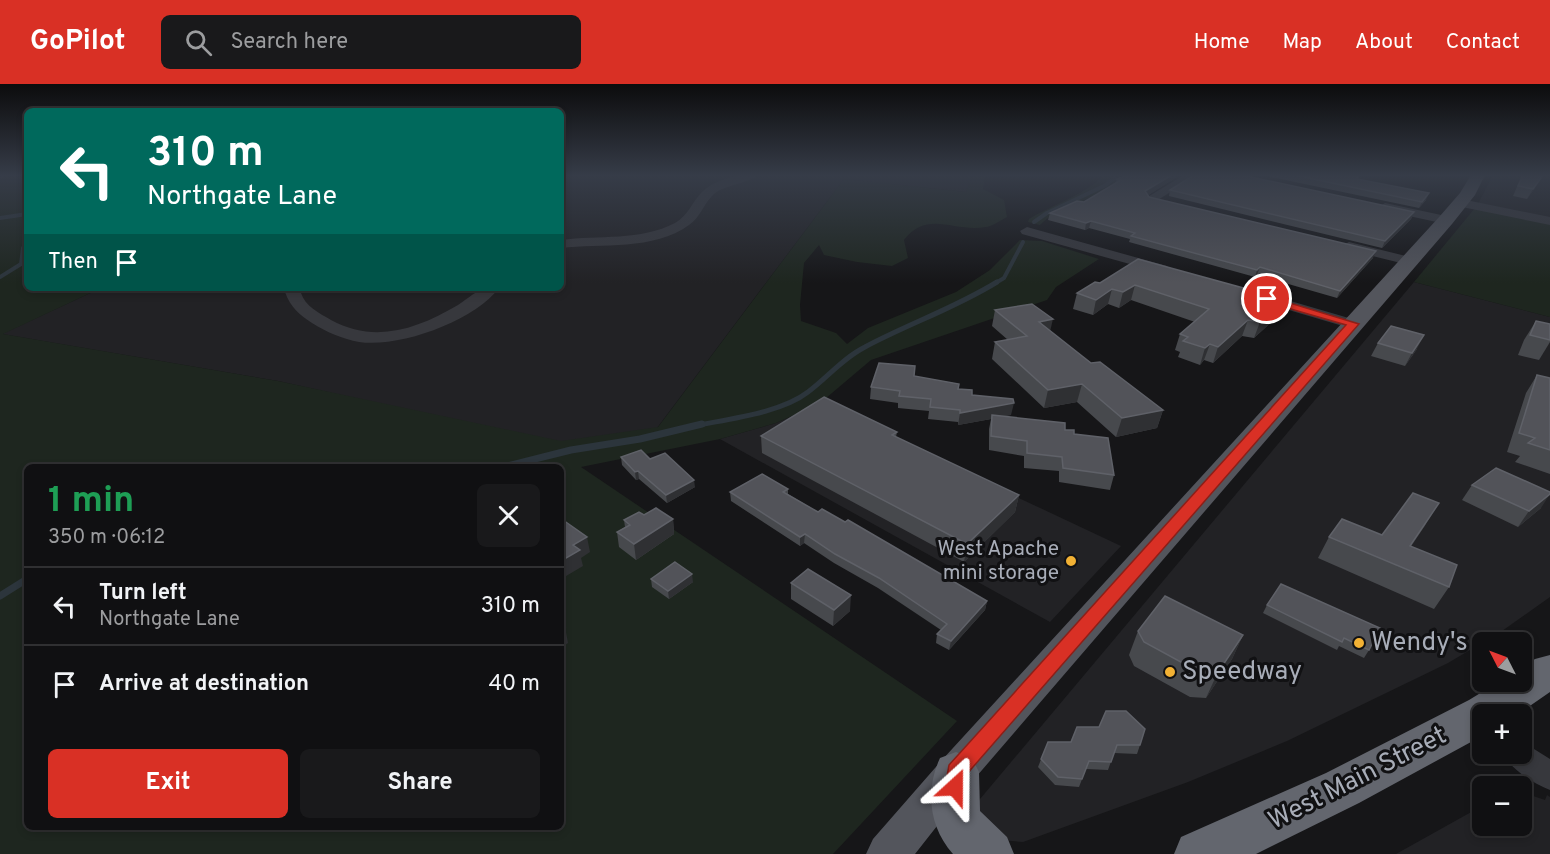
<!DOCTYPE html>
<html lang="en">
<head>
<meta charset="utf-8">
<style>
  :root { --surface:#101012; --page:#19191b; --text:#f1f3f6; --muted:#9c9d9f; --line:#303032; --accent:#d93025 }
  body { margin:0; font-family:Overpass,sans-serif; background:var(--page); color:var(--text); height:100vh; display:flex; flex-direction:column; font-size:22px; white-space:nowrap }
  * { box-sizing:border-box; margin:0 }
  p { font-size:20px; color:var(--muted) }
  .icon { flex:none; width:33px; height:33px; fill:none; stroke:currentColor; stroke-width:2; stroke-linecap:round; stroke-linejoin:round }
  .map { position:relative; flex:1; overflow:hidden }
  .drawer { position:absolute; left:24px; top:380px; width:540px; height:366px; display:flex; flex-direction:column; background:var(--surface); border-radius:9px; box-shadow:0 3px 9px #0003,0 0 0 2px var(--line) }
  .drawer>* { flex:none }
  .top-card { position:absolute; left:24px; top:24px; width:540px; height:183px; border-radius:9px; box-shadow:0 3px 9px #0003,0 0 0 2px var(--line); background:#00695c; color:#fff; overflow:hidden }
  .needle { width:39px; rotate:312deg }
  .buttons { position:absolute; left:1472px; top:548px; display:grid; gap:12px }
  .buttons a { display:grid; place-items:center; width:60px; height:60px; border-radius:9px; background:var(--surface); box-shadow:0 3px 9px #0003,0 0 0 2px var(--line); font-size:30px }
  .pin { position:absolute; display:grid; place-items:center; width:51px; height:51px; color:#fff; margin:-26px; border:3px solid #fff; border-radius:50%; box-shadow:0 2px 6px #0007 }
  .me { position:absolute; width:66px; margin:-33px; rotate:24deg; stroke-linejoin:round; filter:drop-shadow(0 0 4px #0008) }
  .turn { display:flex; align-items:center; gap:21px; height:126px; padding:0 24px; font-size:27px }
  .turn .icon { width:78px; height:78px; stroke-width:2.5 }
  .turn b { display:block; font-size:42px; line-height:51px }
  .then { display:flex; align-items:center; height:57px; padding:0 24px; background:#0003; gap:12px; font-size:22px }
  .round { display:grid; place-items:center; flex:none; width:63px; height:63px; border-radius:9px; background:var(--page) }
  .overview { display:flex; align-items:center; justify-content:space-between; height:102px; padding:0 24px }
  h1 { font-size:36px; font-weight:700; line-height:45px; color:#1e9e55 }
  .action { display:flex; gap:12px; margin-top:auto; padding:12px 24px }
  .action a { flex:1; height:69px; border-radius:9px; background:var(--accent); color:#fff; font-size:24px; font-weight:700; line-height:69px; text-align:center }
  .action a+a { background:var(--page); color:var(--text) }
  ul { padding:0; list-style:none }
  li { display:flex; align-items:center; gap:18px; height:78px; padding:0 24px; border-top:2px solid var(--line) }
  li div { flex:1 }
  li b { display:block; font-size:22px }
  li em { font-style:normal }
  header { display:flex; align-items:center; gap:36px; box-sizing:border-box; height:84px; padding:0 30px; background:var(--accent); color:#fff }
  header strong { font-size:28px }
  nav { display:flex; gap:33px; margin-inline-start:auto; font-size:21px }
  .search { width:420px; height:54px; background:var(--page); display:flex; align-items:center; gap:15px; box-sizing:border-box; padding:0 21px; border-radius:9px; color:var(--muted); font-size:22px }
  .map>svg:first-child { display:block }
  .built { fill:#222225 }
  .green { fill:#1e261f; fill-rule:evenodd }
  .lines { fill:none; stroke-linecap:round; stroke-linejoin:round }
  .stream-far2 { stroke:#2c353c; stroke-width:4 }
  .stream-far1 { stroke:#2c353c; stroke-width:5 }
  .stream { stroke:#2c353c; stroke-width:7 }
  .minor { fill:#37383d; fill-rule:evenodd }
  .major { fill:#53555c; fill-rule:evenodd }
  .highway { fill:#63666e; fill-rule:evenodd }
  .wall { fill:#47494d }
  .shaded-wall { fill:#2f3033 }
  .building { fill:#525359; stroke:#5f6168; stroke-width:1.5 }
  .route { fill:#d93025; stroke:#8d1f18; stroke-width:1.5 }
  .poi-dot { fill:#f2b134; stroke:#111113; stroke-width:2 }
  .labels { text-anchor:middle; dominant-baseline:central; stroke-width:6; stroke-linejoin:round; paint-order:stroke }
  .poi-label { font-size:21px; fill:#a8adb8; stroke:#111113; text-anchor:end }
  .near-poi-label { font-size:26px; fill:#a8adb8; stroke:#111113; text-anchor:start }
  .near-street-label { font-size:26px; fill:#a8adb8; stroke:#111113 }
</style>
</head>
<body>
<header>
<strong>GoPilot</strong>
<div class="search"><svg class="icon" aria-label="search" viewBox="0 0 24 24"><circle cx="10" cy="10" r="6"/><path d="M15 15l6 6"/></svg>Search here</div>
<nav><a>Home</a><a>Map</a><a>About</a><a>Contact</a></nav>
</header>
<div class="map">
<svg width="1550" height="770" viewBox="0 0 1550 770">
  <rect width="100%" height="100%" fill="#161618"/>
  <!-- built -->
  <g class="built">
    <polygon points="561,91 973,91 966,108 844,95 636,372 490,344 278,297 2,250 101,204 561,204"/>
    <polygon points="1493,91 1550,91 1550,135 1478,120"/>
    <polygon points="1414,198 1550,233 1550,513 1502,547 1448,579 1287,657 1188,698 1023,758 1000,756 975,721"/>
    <polygon points="819,320 1121,462 1050,538 720,355 776,339"/>
    <polygon points="1521,708 1545,716 1547,711 1550,713 1550,770 1396,770 1482,722 1482,741 1521,741"/>
  </g>
  <!-- green -->
  <g class="green">
    <path d="M0,91H27V204H101L3,250L278,297L561,357L658,343L844,95L966,108L973,91H985L983,105L1004,116L1007,133C1001,136 993,142 986,143C954,149 928,125 904,156L908,174L892,182L857,178L824,171L819,161L804,179L800,221L801,237L836,249L847,260L868,244L956,208L990,186L1020,156L1042,157L1099,175L1056,203L1047,216L871,276L819,320L776,339L720,355L581,383L957,637L833,770H0ZM27,382H561V742H27Z"/>
    <path d="M1103,91H1120V94C1100,117 1062,119 1040,141L1028,138L1029,135C1050,122 1089,109 1103,91Z"/>
    <polygon points="1475,124 1550,139 1550,233 1414,198"/>
  </g>
  <g class="lines">
    <!-- stream-far2 -->
    <g class="stream-far2">
      <polyline points="0,93 4,91"/>
      <polyline points="0,134 27,130"/>
      <polyline points="1034,138 1047,129 1106,101 1114,94 1114,91"/>
      <polyline points="0,193 21,180 23,164 27,159"/>
      <polyline points="994,200 1004,194 1023,158"/>
    </g>
    <!-- stream-far1 -->
    <path class="stream-far1" d="M694,342C728,335 781,329 808,308C827,294 843,274 865,263C908,240 955,224 997,198"/>
    <!-- stream -->
    <g class="stream">
      <polyline points="507,382 571,366 640,355 702,340"/>
      <polyline points="0,512 27,495"/>
    </g>
    <!-- minor -->
    <g class="minor">
      <path d="M740,91H758C747,100 728,100 715,109C704,118 701,133 689,141C654,167 601,159 561,164V156C598,151 641,157 675,139C688,132 692,118 702,108C712,98 727,94 740,91Z"/>
      <polygon points="1184,91 1198,91 1156,117 1148,117 1146,114"/>
      <polygon points="1461,115 1550,133 1550,141 1457,122 1455,119"/>
      <polygon points="1385,119 1446,132 1452,136 1446,140 1381,126 1379,123"/>
      <polygon points="1027,143 1167,182 1169,185 1162,189 1022,150 1020,147"/>
      <polygon points="1349,158 1414,174 1416,177 1409,181 1344,165 1342,162"/>
      <path d="M288,204H305L301,209C305,222 319,229 331,236C375,260 417,245 458,221C475,210 476,204 499,204C474,237 400,264 359,258C343,255 326,248 312,239C300,231 290,223 285,208Z"/>
      <polygon points="1256,207 1359,237 1361,240 1353,245 1251,215 1248,212"/>
      <path d="M1521,657L1550,675V706C1533,699 1511,686 1503,669H1521Z"/>
    </g>
    <!-- major -->
    <polygon class="major" points="1471,91 1485,91 1475,111 1452,140 970,700 915,770 866,770 873,755 942,676 1440,132 1460,109"/>
    <!-- highway -->
    <g class="highway">
      <polygon points="1550,571 1550,608 1518,630 1482,630 1482,652 1359,719 1256,770 1174,770 1181,753 1326,689 1469,616 1500,597 1521,597 1521,584 1535,575"/>
      <path d="M956,668L972,674L979,688L980,727L1007,753L1014,770H953C929,743 925,706 940,674Z"/>
    </g>
  </g>
  <!-- wall -->
  <g class="wall">
    <polygon points="1180,91 1148,111 1149,113 1373,174 1337,214 1257,191 1255,193 1129,158 1130,155 1089,144 1085,146 1048,136 1050,129 1084,118 1115,99 1117,95"/>
    <polygon points="1262,91 1361,91 1358,95 1426,116 1419,124"/>
    <polygon points="1522,91 1544,91 1527,115 1513,112"/>
    <polygon points="1170,106 1414,128 1411,135 1382,164 1169,112"/>
    <polygon points="1138,175 1275,215 1277,233 1254,254 1242,252 1213,279 1204,276 1200,281 1178,273 1180,268 1175,266 1180,250 1195,238 1131,216 1119,224 1108,220 1093,231 1073,225 1077,209 1100,199"/>
    <polygon points="995,226 1050,247 1091,279 1163,326 1157,344 1116,353 1077,318 1044,324 992,275 995,258 1008,256 992,242"/>
    <polygon points="1536,237 1550,240 1550,258 1539,276 1518,271 1524,256"/>
    <polygon points="1378,259 1417,265 1405,282 1371,272"/>
    <polygon points="1537,291 1550,294 1550,390 1515,378 1520,372 1507,368 1526,309"/>
    <polygon points="914,292 958,305 972,311 1011,331 1003,332 1065,346 1074,350 1114,391 1110,406 1059,398 1059,387 1024,384 1024,372 989,366 989,345 991,335 958,341 958,338 928,335 929,327 898,324 898,319 870,315 871,303"/>
    <polygon points="897,348 896,353 1019,411 1015,428 964,478 762,369 761,352"/>
    <polygon points="621,373 650,375 695,403 667,419 639,395 636,396 622,381"/>
    <polygon points="1472,401 1541,424 1518,443 1462,416"/>
    <polygon points="788,405 788,410 818,428 845,438 987,517 985,526 949,566 936,559 937,550 941,546 878,504 834,479 804,459 800,462 731,417 730,408"/>
    <polygon points="644,431 673,435 674,450 636,476 619,463 617,448 625,443 624,436"/>
    <polygon points="1426,440 1411,462 1449,503 1434,525 1318,474 1329,453 1382,451"/>
    <polygon points="651,495 693,498 669,515 652,503"/>
    <polygon points="791,499 850,527 833,542 791,515"/>
    <polygon points="1281,500 1369,566 1364,574 1339,562 1337,566 1263,529 1267,521"/>
    <polygon points="1138,547 1243,551 1232,575 1206,614 1190,613 1134,582 1129,571"/>
    <polygon points="1048,658 1140,661 1137,670 1114,669 1108,686 1086,685 1079,703 1055,701 1038,683"/>
  </g>
  <!-- shaded-wall -->
  <g class="shaded-wall">
    <polygon points="1172,91 1180,91 1144,114 1145,107"/>
    <polygon points="1543,91 1544,91 1527,115 1533,105"/>
    <polygon points="1429,109 1426,116 1419,124 1422,118"/>
    <polygon points="1414,128 1411,135 1382,164 1385,157"/>
    <polygon points="1091,137 1089,144 1085,146 1086,139"/>
    <polygon points="1376,167 1373,174 1337,214 1340,207"/>
    <polygon points="1260,183 1257,191 1255,193 1257,186"/>
    <polygon points="1135,201 1131,216 1119,224 1123,208"/>
    <polygon points="1112,205 1108,220 1093,231 1096,216"/>
    <polygon points="1276,213 1270,229 1283,217 1277,233 1254,254 1260,238"/>
    <polygon points="1053,235 1049,252 1039,238"/>
    <polygon points="1248,236 1242,252 1213,279 1218,263"/>
    <polygon points="1424,251 1417,265 1405,282 1412,269"/>
    <polygon points="1210,260 1204,276 1200,281 1205,264"/>
    <polygon points="1082,300 1077,318 1044,324 1048,306"/>
    <polygon points="1014,319 1011,331 992,335 992,331 991,335 958,341 960,329"/>
    <polygon points="1163,326 1157,344 1116,353 1122,334"/>
    <polygon points="638,387 639,395 636,396 635,388"/>
    <polygon points="694,396 695,403 667,419 666,411"/>
    <polygon points="1550,410 1541,424 1518,443 1529,427"/>
    <polygon points="1019,411 1015,428 964,478 967,460"/>
    <polygon points="1439,419 1426,440 1397,484 1410,462"/>
    <polygon points="673,435 674,450 636,476 634,460"/>
    <polygon points="805,450 804,459 800,462 800,453"/>
    <polygon points="587,453 590,468 581,474 583,482 561,495 561,477 573,461"/>
    <polygon points="692,490 693,498 669,515 668,507"/>
    <polygon points="851,511 850,527 833,542 834,526"/>
    <polygon points="987,517 985,526 949,566 951,557"/>
    <polygon points="561,537 563,544 565,543 568,559 561,564"/>
    <polygon points="1243,551 1232,575 1206,614 1217,590"/>
  </g>
  <!-- building -->
  <g class="building">
    <polygon points="1126,91 1172,91 1145,107 1149,113 1376,167 1340,207 1260,183 1257,186 1131,152 1135,149 1091,137 1086,139 1050,129 1077,117 1084,118 1121,96 1117,95"/>
    <polygon points="1194,91 1242,91 1414,128 1385,157 1170,106"/>
    <polygon points="1294,91 1359,91 1357,95 1429,109 1422,118"/>
    <polygon points="1523,91 1543,91 1533,105 1518,102"/>
    <polygon points="1138,175 1276,213 1274,215 1283,217 1260,238 1248,236 1218,263 1210,260 1205,264 1183,257 1188,253 1180,250 1209,225 1135,201 1123,208 1112,205 1096,216 1077,209 1095,198 1100,199"/>
    <polygon points="1032,220 1053,235 1039,238 1091,279 1100,278 1163,326 1122,334 1082,300 1048,306 995,258 1027,252 995,226"/>
    <polygon points="1536,237 1550,240 1550,256 1530,251"/>
    <polygon points="1391,242 1424,251 1412,269 1378,259"/>
    <polygon points="879,279 915,282 914,292 959,300 958,305 972,306 972,311 1013,315 1014,319 960,329 960,326 930,323 931,315 899,312 900,307 871,303"/>
    <polygon points="1537,291 1550,294 1550,366 1528,359 1535,354 1519,349"/>
    <polygon points="824,313 897,348 892,351 1019,411 967,460 761,352"/>
    <polygon points="992,331 1065,339 1065,346 1074,346 1074,350 1108,354 1114,391 1063,384 1062,373 1027,369 1027,357 991,352"/>
    <polygon points="641,366 650,375 665,369 694,396 666,411 638,387 635,388 621,373"/>
    <polygon points="1496,384 1550,408 1550,410 1529,427 1472,401"/>
    <polygon points="762,390 788,405 783,408 818,428 822,425 845,438 848,436 987,517 951,557 937,550 947,540 879,494 835,470 805,450 800,453 730,408"/>
    <polygon points="1413,409 1439,419 1410,462 1457,481 1449,503 1329,453 1342,435 1382,451"/>
    <polygon points="656,424 673,435 634,460 617,448 630,441 624,436 639,428 644,431"/>
    <polygon points="563,436 587,453 573,461 580,466 561,477 561,437"/>
    <polygon points="675,478 692,490 668,507 651,495"/>
    <polygon points="808,485 851,511 834,526 791,499"/>
    <polygon points="1281,500 1380,544 1369,566 1344,554 1342,558 1267,521"/>
    <polygon points="1165,512 1243,551 1217,590 1201,589 1144,558 1138,547"/>
    <polygon points="561,540 565,543 561,546"/>
    <polygon points="1106,627 1126,627 1145,645 1140,661 1117,661 1111,678 1089,677 1082,695 1058,693 1041,675 1048,658 1071,658 1077,643 1099,643"/>
  </g>
  <!-- sky -->
  <linearGradient id="sky" x2="0" y2="1"><stop stop-color="#0c0c0d"/><stop offset="0.46" stop-color="#363c48"/><stop offset="1" stop-color="#363c48" stop-opacity="0"/></linearGradient>
  <rect width="1550" height="199" fill="url(#sky)"/>
  <!-- route -->
  <polygon class="route" points="1263,213 1270,213 1359,240 966,691 962,709 955,712 948,709 945,703 949,681 1346,241 1263,217"/>
  <!-- markers -->
  <g class="poi-dot">
    <circle cx="1071" cy="477" r="6"/>
    <circle cx="1359" cy="559" r="6"/>
    <circle cx="1170" cy="588" r="6"/>
  </g>
  <g class="labels">
    <!-- poi labels -->
    <g class="poi-label">
      <text x="1059" y="465">West Apache<tspan x="1059" dy="24">mini storage</tspan></text>
    </g>
    <!-- near-poi labels -->
    <g class="near-poi-label">
      <text x="1371" y="559">Wendy's</text>
      <text x="1182" y="588">Speedway</text>
    </g>
    <!-- near-street labels -->
    <g class="near-street-label">
      <text transform="translate(1358 695) rotate(-27)">West Main Street</text>
    </g>
  </g>
</svg>
<div class="buttons">
<a><svg class="needle" viewBox="-14 -14 28 28"><path d="M0-13l5 13h-10z" fill="#e53935"/><path d="M0 13l5-13h-10z" fill="#9c9d9f"/></svg></a>
<a>+</a>
<a>−</a>
</div>
<div class="pin" style="left:1267px;top:215px;background:#d93025"><svg class="icon" aria-label="arrive" viewBox="0 0 24 24"><path d="M6 21V4h12l-3 4 3 4H6"/></svg></div>
<svg class="me" style="left:955px;top:703px" viewBox="-20 -20 40 40"><path d="M0-17L14 15 0 8-14 15z" fill="#d93025" stroke="#fff" stroke-width="4"/></svg>
<div class="top-card">
<div class="turn"><svg class="icon" aria-label="left" viewBox="0 0 24 24"><path d="M17 20v-9H6M10 6l-5 5 5 5"/></svg><div><b>310 m</b>Northgate Lane</div></div>
<div class="then">Then<svg class="icon" aria-label="arrive" viewBox="0 0 24 24"><path d="M6 21V4h12l-3 4 3 4H6"/></svg></div>
</div>
<section class="drawer">
<div class="overview"><div><h1>1 min</h1><p>350 m · 06:12</p></div><a class="round"><svg class="icon" aria-label="close" viewBox="0 0 24 24"><path d="M6 6l12 12M18 6L6 18"/></svg></a></div>
<ul>
<li><svg class="icon" aria-label="left" viewBox="0 0 24 24"><path d="M17 20v-9H6M10 6l-5 5 5 5"/></svg><div><b>Turn left</b><p>Northgate Lane</p></div><em>310 m</em></li>
<li><svg class="icon" aria-label="arrive" viewBox="0 0 24 24"><path d="M6 21V4h12l-3 4 3 4H6"/></svg><div><b>Arrive at destination</b></div><em>40 m</em></li>
</ul>
<div class="action"><a>Exit</a><a>Share</a></div>
</section>
</div>
</body>
</html>
